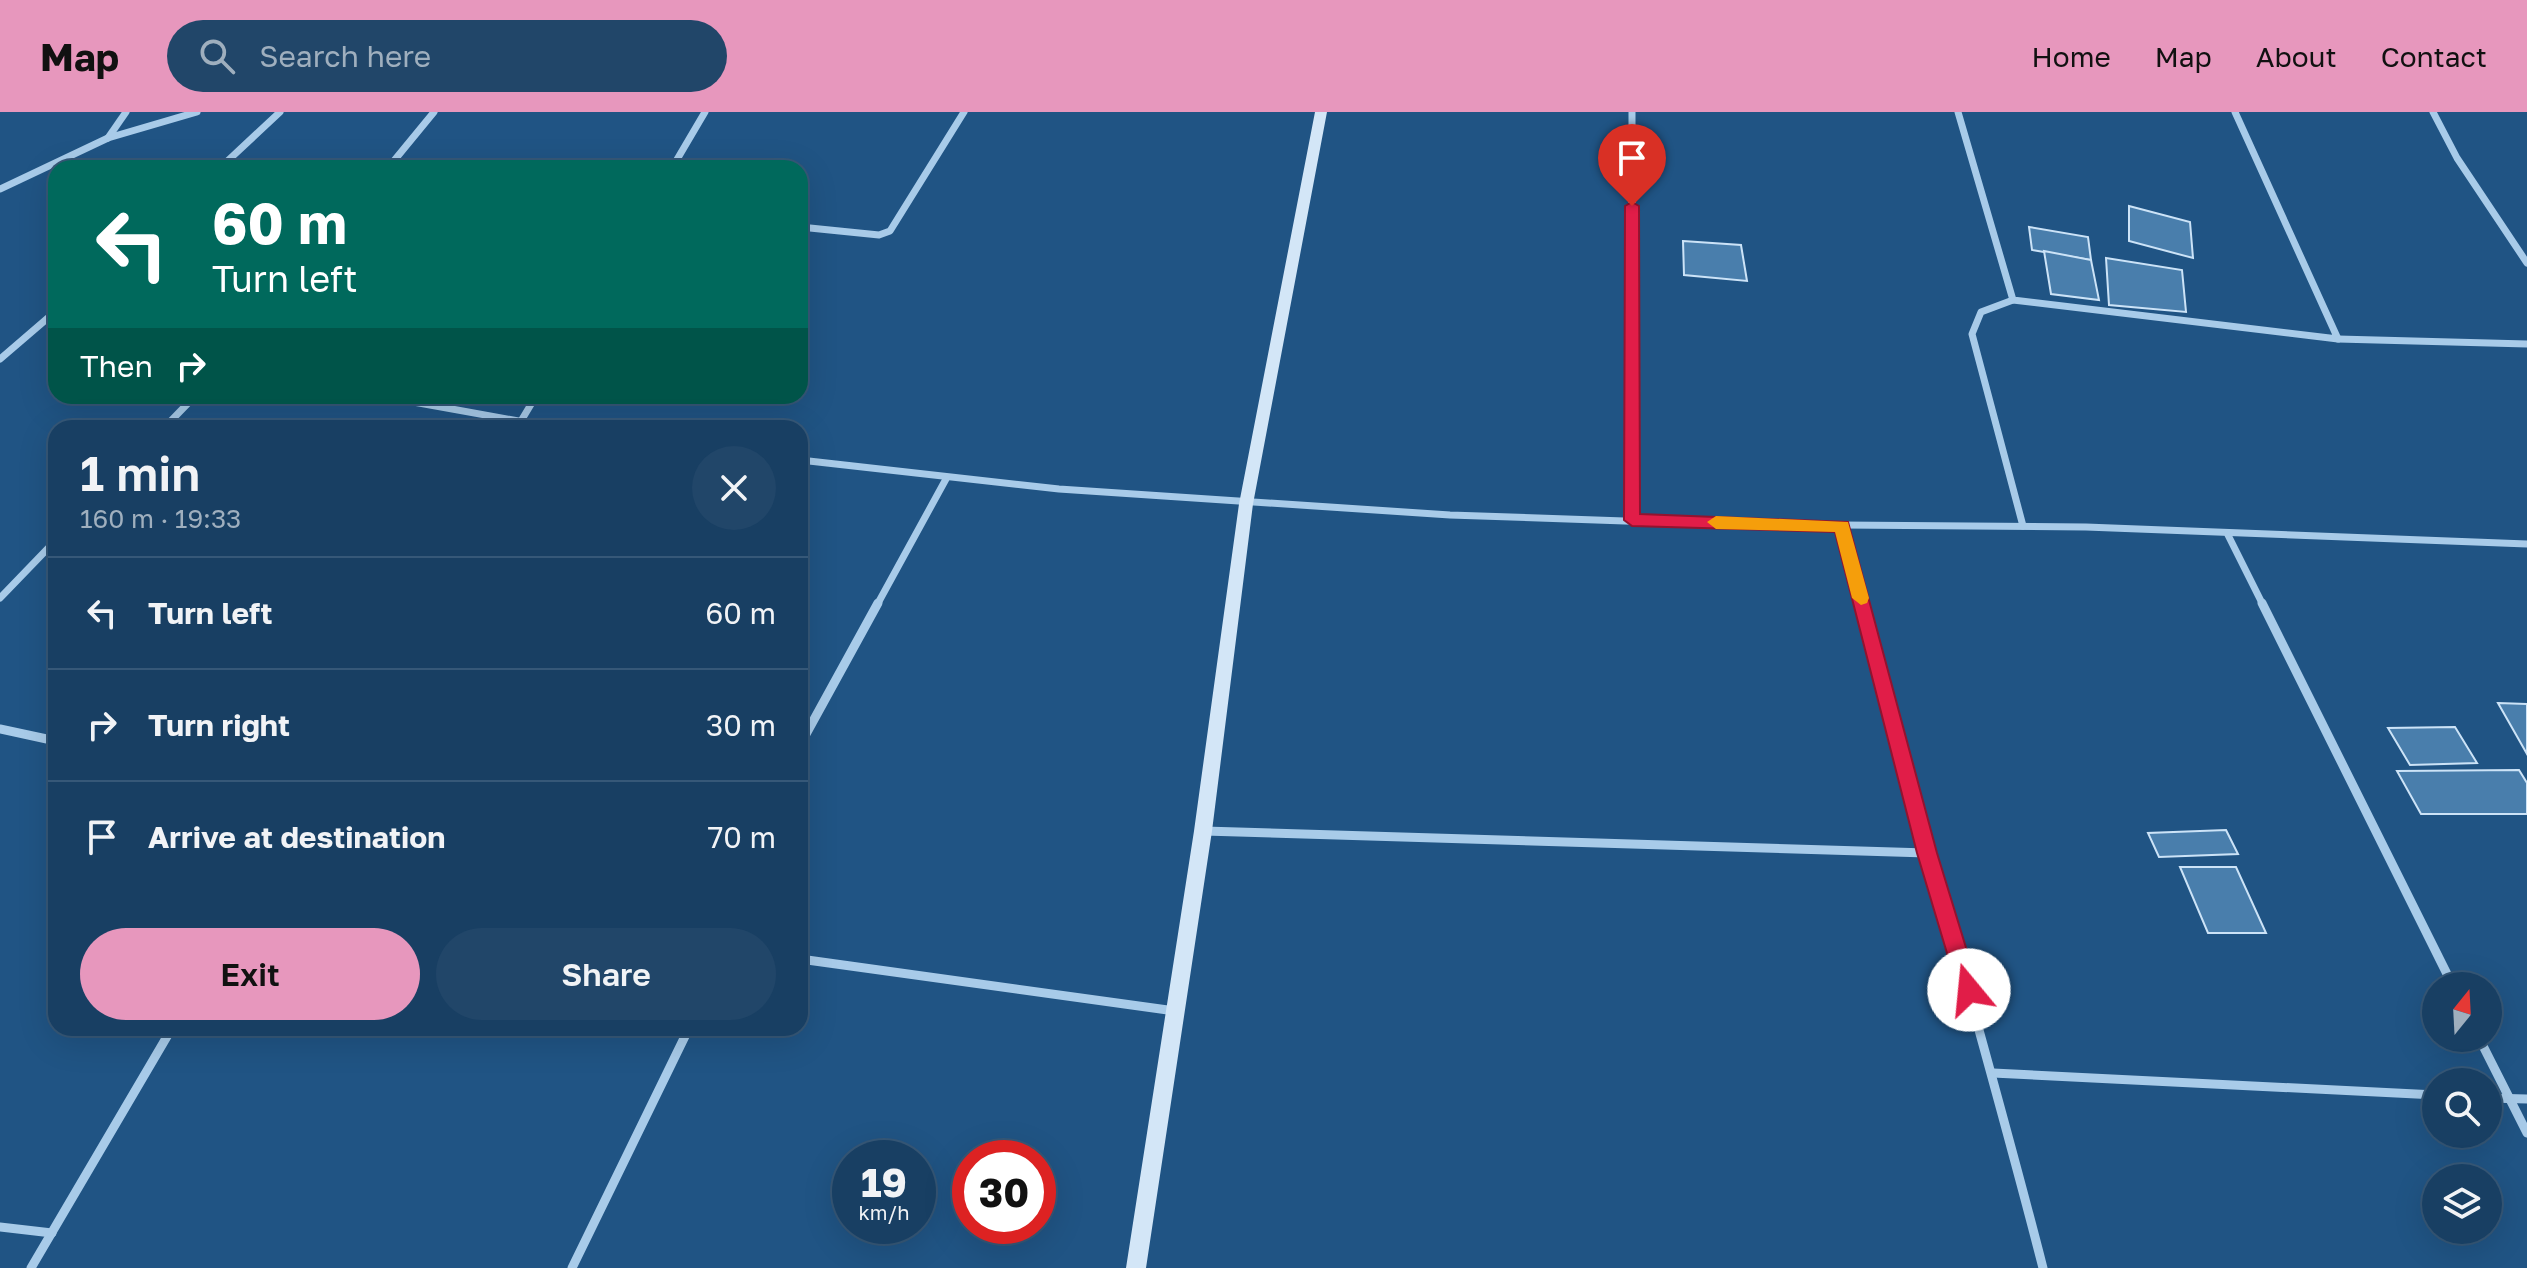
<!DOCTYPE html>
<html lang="en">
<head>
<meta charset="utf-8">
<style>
  :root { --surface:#183f63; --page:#214669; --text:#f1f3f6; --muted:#9fafbe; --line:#365878; --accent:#e797bd }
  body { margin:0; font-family:"Golos Text",sans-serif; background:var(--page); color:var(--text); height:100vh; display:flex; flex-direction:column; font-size:30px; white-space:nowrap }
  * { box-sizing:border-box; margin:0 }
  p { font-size:26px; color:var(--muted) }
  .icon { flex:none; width:44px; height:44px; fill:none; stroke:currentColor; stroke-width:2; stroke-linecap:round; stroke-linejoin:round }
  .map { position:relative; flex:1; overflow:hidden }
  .panel { position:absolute; left:48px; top:308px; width:760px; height:616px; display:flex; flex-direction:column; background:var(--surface); border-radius:24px; box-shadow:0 8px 32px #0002,0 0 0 2px var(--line) }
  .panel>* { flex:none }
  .hud { position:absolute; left:48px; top:48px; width:760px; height:244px; border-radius:24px; box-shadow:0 8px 32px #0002,0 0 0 2px var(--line); background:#00695c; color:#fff; overflow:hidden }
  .needle { width:52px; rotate:18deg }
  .controls { position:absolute; left:2422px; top:860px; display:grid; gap:16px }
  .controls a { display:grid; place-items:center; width:80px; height:80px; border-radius:50%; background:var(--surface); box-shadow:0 8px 32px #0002,0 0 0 2px var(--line); font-size:40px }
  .speed { position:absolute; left:832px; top:1028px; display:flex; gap:16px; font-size:40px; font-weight:700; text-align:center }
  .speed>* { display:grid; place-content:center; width:104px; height:104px; border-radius:50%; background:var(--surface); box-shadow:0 8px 32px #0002,0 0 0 2px var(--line); line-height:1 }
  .speed small { font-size:20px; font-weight:400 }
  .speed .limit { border:12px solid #d22; background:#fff; color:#111 }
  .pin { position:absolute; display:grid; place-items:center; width:68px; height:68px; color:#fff; margin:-82px -34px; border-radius:50% 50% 50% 0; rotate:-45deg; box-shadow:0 0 8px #0007 }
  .pin .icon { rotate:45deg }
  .me { position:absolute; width:88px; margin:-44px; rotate:343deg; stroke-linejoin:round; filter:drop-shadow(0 0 6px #0008) }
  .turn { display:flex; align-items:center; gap:28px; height:168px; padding:0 32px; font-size:36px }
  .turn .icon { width:104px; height:104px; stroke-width:2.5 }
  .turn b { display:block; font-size:56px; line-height:68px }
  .then { display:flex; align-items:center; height:76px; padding:0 32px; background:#0003; gap:16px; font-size:30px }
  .round { display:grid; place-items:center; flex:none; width:84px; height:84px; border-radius:42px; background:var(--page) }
  .head { display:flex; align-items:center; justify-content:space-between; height:136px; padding:0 32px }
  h1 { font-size:48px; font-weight:600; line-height:60px }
  .cta { display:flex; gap:16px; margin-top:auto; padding:16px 32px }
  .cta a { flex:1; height:92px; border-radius:48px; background:var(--accent); color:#111; font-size:32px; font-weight:600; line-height:92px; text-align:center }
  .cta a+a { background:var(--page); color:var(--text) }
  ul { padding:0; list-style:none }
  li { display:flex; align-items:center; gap:24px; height:112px; padding:0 32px; border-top:2px solid var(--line) }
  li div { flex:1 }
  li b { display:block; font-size:30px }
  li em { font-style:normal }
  header { display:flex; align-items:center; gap:48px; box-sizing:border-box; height:112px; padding:0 40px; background:var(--accent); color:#111 }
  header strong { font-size:38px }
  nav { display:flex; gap:44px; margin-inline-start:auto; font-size:28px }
  .search { width:560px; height:72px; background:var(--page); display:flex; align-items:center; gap:20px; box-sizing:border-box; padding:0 28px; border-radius:44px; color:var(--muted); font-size:30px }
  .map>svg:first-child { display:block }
  .building { fill:#497eac; stroke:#cce3f7; stroke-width:2 }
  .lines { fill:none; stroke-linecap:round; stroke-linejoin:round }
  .minor-far1 { stroke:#a8cbe9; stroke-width:7 }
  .minor { stroke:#a8cbe9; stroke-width:9 }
  .secondary { fill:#d3e6f7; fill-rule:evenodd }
  .route { fill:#e11d48; stroke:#92132f; stroke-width:2 }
  .slow { fill:#f59e0b }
</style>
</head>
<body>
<header>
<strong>Map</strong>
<div class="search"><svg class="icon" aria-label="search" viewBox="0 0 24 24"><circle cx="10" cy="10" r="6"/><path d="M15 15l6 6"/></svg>Search here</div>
<nav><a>Home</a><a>Map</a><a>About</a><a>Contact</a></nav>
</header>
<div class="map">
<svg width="2527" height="1156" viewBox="0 0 2527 1156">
  <rect width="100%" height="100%" fill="#205484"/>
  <!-- building -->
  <g class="building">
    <polygon points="2129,94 2190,110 2193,146 2129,129"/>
    <polygon points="2029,115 2088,125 2091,148 2032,138"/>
    <polygon points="1683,129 1741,133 1747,169 1684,163"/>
    <polygon points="2044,139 2091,148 2099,188 2051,182"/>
    <polygon points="2106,146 2182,158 2186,200 2109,193"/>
    <polygon points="2498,591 2527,592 2527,642"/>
    <polygon points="2455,615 2477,651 2410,653 2388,616"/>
    <polygon points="2519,658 2527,671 2527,702 2421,702 2397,659"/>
    <polygon points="2226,718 2238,742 2159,745 2148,721"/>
    <polygon points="2180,755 2236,755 2266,821 2208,821"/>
  </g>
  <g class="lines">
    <!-- minor-far1 -->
    <g class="minor-far1">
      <polyline points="1632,0 1632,408"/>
      <polyline points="1958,0 2013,188 2338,227 2235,0"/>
      <polyline points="2433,0 2457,46 2527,151"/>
      <polyline points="108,26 126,0"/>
      <polyline points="220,56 280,0"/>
      <polyline points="388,56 434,0"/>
      <polyline points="672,56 705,0"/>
      <polyline points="0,77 108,26 197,0"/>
      <polyline points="800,115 879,123 890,119 964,0"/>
      <polyline points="2013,188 1981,200 1972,222 2023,414"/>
      <polyline points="2338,227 2527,232"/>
      <polyline points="0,247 56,199"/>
      <polyline points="380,284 557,316"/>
      <polyline points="518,314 536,284"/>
      <polyline points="164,316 195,284"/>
      <polyline points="800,348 1059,377 1450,403 1711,412 2086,415 2527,432"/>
      <polyline points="1842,414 1863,493"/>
      <polyline points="2228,423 2263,493"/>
      <polyline points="0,486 56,428"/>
      <polyline points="877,493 946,367"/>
    </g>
    <!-- minor -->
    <g class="minor">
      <path d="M1862,491C1920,714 1986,934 2043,1156"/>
      <polyline points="2262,491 2453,874"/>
      <polyline points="0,617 56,629"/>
      <polyline points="800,633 878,491"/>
      <polyline points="1204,719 1927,741"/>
      <polyline points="800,847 1175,899"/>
      <polyline points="2479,926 2527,1021"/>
      <polyline points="1993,961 2436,983"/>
      <polyline points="2488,986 2527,987"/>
      <polyline points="0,1115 52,1121"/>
      <polyline points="31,1156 172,916"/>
      <polyline points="572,1156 689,916"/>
    </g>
    <!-- secondary -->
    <polygon class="secondary" points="1315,0 1327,0 1253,392 1212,719 1146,1156 1126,1156 1194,719 1239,392"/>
  </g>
  <!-- route -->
  <polygon class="route" points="1632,90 1639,94 1640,402 1848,410 1937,741 1979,878 1976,885 1969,888 1961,885 1958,878 1917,741 1835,420 1632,414 1624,408 1625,94"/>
  <!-- slow -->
  <polygon class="slow" points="1716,404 1848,410 1869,486 1867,491 1861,493 1852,486 1835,420 1716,417 1707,410"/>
</svg>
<div class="controls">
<a><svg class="needle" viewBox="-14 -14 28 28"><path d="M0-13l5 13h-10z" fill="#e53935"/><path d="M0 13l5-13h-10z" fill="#9fafbe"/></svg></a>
<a><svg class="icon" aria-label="search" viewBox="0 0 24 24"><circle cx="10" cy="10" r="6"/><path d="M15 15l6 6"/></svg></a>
<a><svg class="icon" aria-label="layers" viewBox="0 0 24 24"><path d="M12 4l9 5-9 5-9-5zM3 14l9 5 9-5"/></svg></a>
</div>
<div class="speed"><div>19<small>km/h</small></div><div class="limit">30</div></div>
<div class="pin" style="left:1632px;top:94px;background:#d93025"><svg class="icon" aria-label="arrive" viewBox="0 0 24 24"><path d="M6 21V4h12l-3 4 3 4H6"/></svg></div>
<svg class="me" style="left:1969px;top:878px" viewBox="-20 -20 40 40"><circle r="19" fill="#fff"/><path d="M0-13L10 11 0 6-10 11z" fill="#e11d48"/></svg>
<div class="hud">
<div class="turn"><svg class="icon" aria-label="left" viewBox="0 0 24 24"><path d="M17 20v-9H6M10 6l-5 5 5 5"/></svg><div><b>60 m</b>Turn left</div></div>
<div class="then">Then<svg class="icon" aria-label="right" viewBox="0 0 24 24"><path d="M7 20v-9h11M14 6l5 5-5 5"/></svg></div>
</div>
<section class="panel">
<div class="head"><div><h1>1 min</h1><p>160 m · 19:33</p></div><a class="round"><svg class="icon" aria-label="close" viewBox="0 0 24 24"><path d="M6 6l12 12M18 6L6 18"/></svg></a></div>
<ul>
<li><svg class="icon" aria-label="left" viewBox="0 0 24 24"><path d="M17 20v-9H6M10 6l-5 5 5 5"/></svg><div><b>Turn left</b></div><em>60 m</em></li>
<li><svg class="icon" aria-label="right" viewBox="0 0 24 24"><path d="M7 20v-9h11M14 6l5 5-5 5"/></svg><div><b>Turn right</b></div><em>30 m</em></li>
<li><svg class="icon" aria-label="arrive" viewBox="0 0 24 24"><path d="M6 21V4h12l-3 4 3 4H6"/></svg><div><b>Arrive at destination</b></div><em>70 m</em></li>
</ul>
<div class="cta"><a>Exit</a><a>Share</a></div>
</section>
</div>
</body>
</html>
